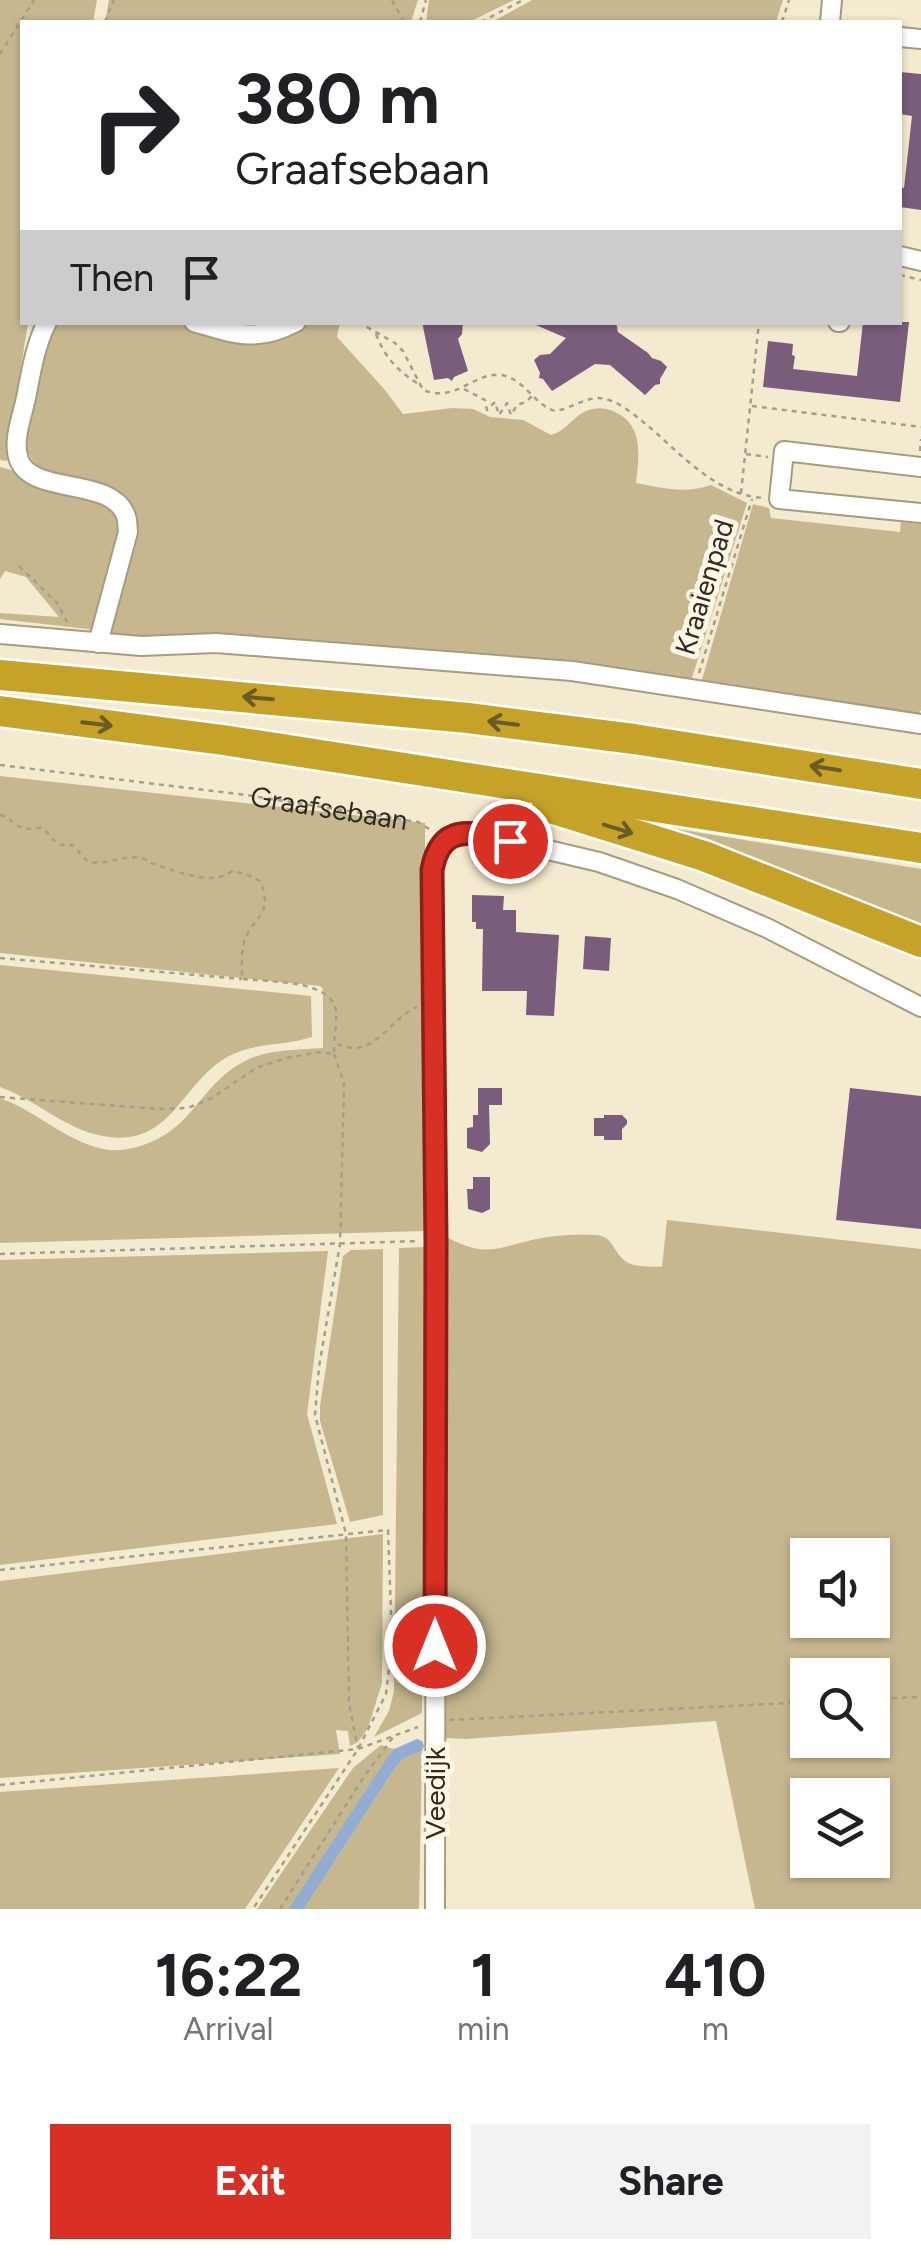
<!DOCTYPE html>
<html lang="en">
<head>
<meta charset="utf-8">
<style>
  :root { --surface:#fff; --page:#f2f2f2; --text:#202124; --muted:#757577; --accent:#d93025 }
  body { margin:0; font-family:Figtree,sans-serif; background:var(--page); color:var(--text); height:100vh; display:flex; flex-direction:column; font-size:38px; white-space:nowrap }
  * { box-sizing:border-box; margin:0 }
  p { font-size:32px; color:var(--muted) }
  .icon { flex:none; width:55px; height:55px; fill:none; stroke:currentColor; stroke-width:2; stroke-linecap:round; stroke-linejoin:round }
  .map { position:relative; height:1909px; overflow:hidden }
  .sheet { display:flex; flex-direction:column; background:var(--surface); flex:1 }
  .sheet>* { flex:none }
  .guide { position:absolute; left:20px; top:20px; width:882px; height:305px; border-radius:0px; box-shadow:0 2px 8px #0004; background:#fff; color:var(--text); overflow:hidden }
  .tools { position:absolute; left:790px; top:1538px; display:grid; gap:20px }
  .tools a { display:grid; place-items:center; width:100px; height:100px; border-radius:0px; background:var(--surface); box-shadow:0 2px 8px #0004; font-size:50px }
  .pin { position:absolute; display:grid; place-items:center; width:85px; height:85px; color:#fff; margin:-42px; border:5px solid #fff; border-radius:50%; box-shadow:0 2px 10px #0007 }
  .me { position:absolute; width:110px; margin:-55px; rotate:0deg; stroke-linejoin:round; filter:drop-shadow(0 0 8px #0008) }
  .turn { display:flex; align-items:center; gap:35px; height:210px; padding:0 50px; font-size:45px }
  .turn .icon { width:130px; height:130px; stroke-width:2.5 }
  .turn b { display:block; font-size:70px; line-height:85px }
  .then { display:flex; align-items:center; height:95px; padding:0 50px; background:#0003; gap:20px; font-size:38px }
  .eta { display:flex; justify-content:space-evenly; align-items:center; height:170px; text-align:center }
  .eta b { font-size:60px; font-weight:700; line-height:70px }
  .action { display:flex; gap:20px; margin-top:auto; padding:20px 50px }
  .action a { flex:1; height:115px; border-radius:0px; background:var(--accent); color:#fff; font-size:40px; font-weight:700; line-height:115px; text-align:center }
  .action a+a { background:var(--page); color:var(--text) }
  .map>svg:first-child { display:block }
  .green { fill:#c6b78f; fill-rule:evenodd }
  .water { fill:#93add1 }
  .building { fill:#7a5d7c }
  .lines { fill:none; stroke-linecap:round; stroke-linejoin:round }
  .minor-casing { stroke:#a59c82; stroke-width:22 }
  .motorway-casing { stroke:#fff; stroke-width:35 }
  .path { stroke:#a69e8a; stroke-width:2.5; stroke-dasharray:5 5; stroke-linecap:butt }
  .minor { stroke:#fff; stroke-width:18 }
  .motorway { stroke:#c6a328; stroke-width:30 }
  .oneway { stroke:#6b5b24 }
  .route-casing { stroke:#8d1f18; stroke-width:25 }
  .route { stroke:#d93025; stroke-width:18 }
  .labels { text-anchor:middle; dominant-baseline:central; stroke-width:10; stroke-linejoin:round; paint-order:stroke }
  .street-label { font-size:28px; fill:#2f2b21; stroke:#fdf7e7 }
</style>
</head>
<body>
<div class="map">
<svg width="921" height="1909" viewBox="0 0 921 1909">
  <rect width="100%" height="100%" fill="#f4eacf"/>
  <!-- green -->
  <g class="green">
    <polygon points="0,0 97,0 93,22 22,22 22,322 28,323 13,417 10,458 6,461 0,460"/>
    <polygon points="109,0 418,0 411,22 105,22"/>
    <polygon points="429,0 514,0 469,22 426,22"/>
    <polygon points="532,0 783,0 776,22 492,22"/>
    <path d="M44,323H182L246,340L307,323H340L337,337L385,390L403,414L452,408L473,409L490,417L523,420L551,435C566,431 571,419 584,412C594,407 605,407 615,412C644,425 639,457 636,483C662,488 685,494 711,485L747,503L691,681C544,661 396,644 248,638C204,637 161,639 117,640L109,631L138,531L130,504L123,498L51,475C36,467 28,459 25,442Z"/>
    <polygon points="0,467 11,470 23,478 103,501 122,519 96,630 0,619 0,613 59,617 26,577 5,571 0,579"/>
    <polygon points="753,504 769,508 771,518 900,532 901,522 921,524 921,710 919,713 909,714 701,683"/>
    <path d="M0,776L425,823V1231L0,1243V1098C36,1111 66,1141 103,1149C131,1155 168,1138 186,1117C207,1095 218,1074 247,1060C269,1049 299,1050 323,1048V989L320,986L0,953Z"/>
    <polygon points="611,818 921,869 921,931"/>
    <path d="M0,965L311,996L312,1037C285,1046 256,1042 229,1056C179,1083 172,1152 98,1135C63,1127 34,1099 0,1087Z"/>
    <path d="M667,1220L921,1249V1909H755L716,1721L466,1739L445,1738L448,1238C487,1257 494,1249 532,1240C551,1235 577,1234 596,1235C613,1236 613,1251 624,1260C632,1268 652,1266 662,1267ZM872,1555V1620H808V1555ZM808,1675H872V1740H808ZM808,1795H872V1860H808Z"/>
    <polygon points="425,1247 422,1713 374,1737 389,1711 394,1691 399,1248"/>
    <polygon points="383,1249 383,1515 350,1522 320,1421 320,1406 343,1256 351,1250"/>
    <polygon points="328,1251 307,1414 337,1524 0,1565 0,1260"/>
    <polygon points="383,1534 382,1683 368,1728 358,1742 350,1746 348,1731 336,1730 340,1754 0,1778 0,1581"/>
    <polygon points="381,1745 394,1749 288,1909 257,1909 353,1768"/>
    <polygon points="422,1751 419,1909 304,1909 395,1768 403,1759"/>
    <polygon points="339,1768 245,1909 0,1909 0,1792"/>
  </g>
  <!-- water -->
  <polygon class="water" points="417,1739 422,1741 424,1746 422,1751 403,1759 395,1768 304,1909 288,1909 387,1758 394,1749"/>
  <!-- building -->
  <g class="building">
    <polygon points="900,72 921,74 921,210 900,207 900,187 904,188 912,116 900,114"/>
    <polygon points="422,322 463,322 462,334 458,339 468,371 454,377 452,381 448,378 434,380"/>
    <polygon points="529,322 616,322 618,332 648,353 652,358 661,361 667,367 660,379 660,384 655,385 645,395 610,365 595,364 552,391 543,379 539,378 540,373 534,360 540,355 550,354 566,338"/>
    <polygon points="863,322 909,322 900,402 763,387 768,341 793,344 792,355 795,356 793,369 857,376"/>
    <polygon points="472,895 504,896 503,910 516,910 516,932 559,935 554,1016 526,1015 527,991 482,991 483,929 476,929 476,922 472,922"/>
    <polygon points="585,936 611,938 609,971 583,969"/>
    <polygon points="478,1088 502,1088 502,1105 489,1105 490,1144 482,1152 467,1148 467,1128 473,1127 473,1115 478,1115"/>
    <polygon points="850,1088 921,1096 921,1229 836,1220"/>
    <polygon points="604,1115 622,1115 627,1120 627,1124 622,1129 622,1140 604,1140 604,1136 594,1136 594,1118 604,1118"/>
    <polygon points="473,1177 490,1177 490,1209 482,1213 468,1209 467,1189 473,1189"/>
  </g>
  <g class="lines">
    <!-- minor casing -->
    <g class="minor-casing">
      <g id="minor">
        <polyline points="830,22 832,0"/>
        <polyline points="900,37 921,39"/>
        <polyline points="900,256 921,261"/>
        <path d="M47,322C35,346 31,372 26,398C22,417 12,441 19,460C33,496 112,476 126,516C128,521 127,526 128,532L98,643"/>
        <path d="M194,322C235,334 256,343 296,322"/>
        <polyline points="838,322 840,322"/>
        <polyline points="921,467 784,451 779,499 921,513"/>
        <polyline points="0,634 141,646 216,643 572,671 921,724"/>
        <polyline points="435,1909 436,1241 432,870 439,847 455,834 466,833 480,834 599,862 677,889 767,928 921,1007"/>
      </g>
    </g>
    <!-- motorway casing -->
    <g class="motorway-casing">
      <g id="motorway">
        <polyline points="0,675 468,718 634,739 921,784"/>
        <polyline points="0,711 223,740 921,848"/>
        <polyline points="547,807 704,856 921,942"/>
      </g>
    </g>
    <!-- path -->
    <g class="path">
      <polyline points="392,0 404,22"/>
      <polyline points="105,22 114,0"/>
      <polyline points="420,22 426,0"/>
      <polyline points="481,22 523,0"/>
      <polyline points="782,22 789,0"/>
      <polyline points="0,54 34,0"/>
      <polyline points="900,275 921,280"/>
      <path d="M358,322L395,343L403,351L423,390C457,403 473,372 501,375C524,378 533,404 555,411C570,409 584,398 599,398C617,399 633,414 647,425C680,453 717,496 764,498"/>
      <path d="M376,334C384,356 399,373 419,384"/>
      <polyline points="464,389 485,400 487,410 495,402 499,415 507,403 511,415 517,405 526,402 532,396"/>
      <polyline points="752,406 921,427"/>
      <polyline points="920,451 921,439"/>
      <polyline points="746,454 768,457"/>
      <polyline points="741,493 759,322"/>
      <polyline points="19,566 57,603 67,622"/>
      <polyline points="699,673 752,499"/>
      <path id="s1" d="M0,765L246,795L418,822L432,831"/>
      <path d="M0,815C9,817 14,825 23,828C29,830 35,827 42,828C56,838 51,847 73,845C79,851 83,860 91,862C106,865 124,855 140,858C151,860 144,861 154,864C177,871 211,887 232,871L248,875L260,881C276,917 248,918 243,947C241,957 242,969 242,979C267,982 330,979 336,1010C337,1020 335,1032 334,1042C373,1064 389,1018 417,1007"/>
      <polyline points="0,958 242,979"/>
      <polyline points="334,1054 344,1083 340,1244 319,1367 315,1415 346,1534 349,1704 358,1748"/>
      <polyline points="0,1097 159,1109 188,1108 212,1098 256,1068 286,1058 320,1052 334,1054 334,1044"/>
      <polyline points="0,1254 419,1241"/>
      <polyline points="0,1570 388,1530 392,1641 386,1694 358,1749 253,1909"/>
      <polyline points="872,1699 921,1697"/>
      <polyline points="449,1720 808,1702"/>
      <polyline points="0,1785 358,1749 418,1727"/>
      <polyline points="280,1909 363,1778 394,1736"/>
    </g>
    <!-- minor -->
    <use href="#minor" class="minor"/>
    <!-- motorway -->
    <use href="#motorway" class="motorway"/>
  </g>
  <!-- one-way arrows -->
  <defs><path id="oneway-shaft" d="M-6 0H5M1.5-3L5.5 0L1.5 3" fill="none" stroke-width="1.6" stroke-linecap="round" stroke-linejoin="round" transform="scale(2.5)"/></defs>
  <g class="oneway">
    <use href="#oneway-shaft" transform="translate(258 698) rotate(-175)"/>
    <use href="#oneway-shaft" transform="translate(503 723) rotate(-173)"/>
    <use href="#oneway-shaft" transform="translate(97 724) rotate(7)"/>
    <use href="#oneway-shaft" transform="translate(825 768) rotate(-171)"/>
    <use href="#oneway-shaft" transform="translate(618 829) rotate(17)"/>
  </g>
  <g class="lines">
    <!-- route casing -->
    <g class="route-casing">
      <path id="route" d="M435,1646L436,1241L432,870C441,822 472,832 510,841"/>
    </g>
    <!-- route -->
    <use href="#route" class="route"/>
  </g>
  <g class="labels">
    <!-- street labels -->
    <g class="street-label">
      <text transform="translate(704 587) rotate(-73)">Kraaienpad</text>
      <text stroke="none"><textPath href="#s1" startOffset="332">Graafsebaan</textPath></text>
      <text transform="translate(435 1793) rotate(-90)">Veedijk</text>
    </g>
  </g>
</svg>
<div class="tools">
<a><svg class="icon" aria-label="sound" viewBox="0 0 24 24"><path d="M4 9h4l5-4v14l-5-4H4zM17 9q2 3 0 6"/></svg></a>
<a><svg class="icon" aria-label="search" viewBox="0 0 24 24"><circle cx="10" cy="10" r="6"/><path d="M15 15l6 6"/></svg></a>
<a><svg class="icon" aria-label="layers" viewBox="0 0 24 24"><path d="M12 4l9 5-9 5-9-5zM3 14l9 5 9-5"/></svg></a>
</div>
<div class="pin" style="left:510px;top:841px;background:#d93025"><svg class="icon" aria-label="arrive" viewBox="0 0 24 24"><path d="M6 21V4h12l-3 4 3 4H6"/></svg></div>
<svg class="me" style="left:435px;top:1646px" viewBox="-20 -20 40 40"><circle r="17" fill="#d93025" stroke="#fff" stroke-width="3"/><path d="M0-11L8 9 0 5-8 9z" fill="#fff"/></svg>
<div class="guide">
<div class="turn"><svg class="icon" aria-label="right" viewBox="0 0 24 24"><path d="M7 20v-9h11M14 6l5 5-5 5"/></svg><div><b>380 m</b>Graafsebaan</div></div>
<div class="then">Then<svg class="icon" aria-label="arrive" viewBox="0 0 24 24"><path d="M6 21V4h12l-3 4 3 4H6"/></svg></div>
</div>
</div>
<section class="sheet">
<div class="eta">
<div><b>16:22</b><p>Arrival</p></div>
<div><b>1</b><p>min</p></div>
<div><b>410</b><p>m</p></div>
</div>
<div class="action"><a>Exit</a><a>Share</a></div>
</section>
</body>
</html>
